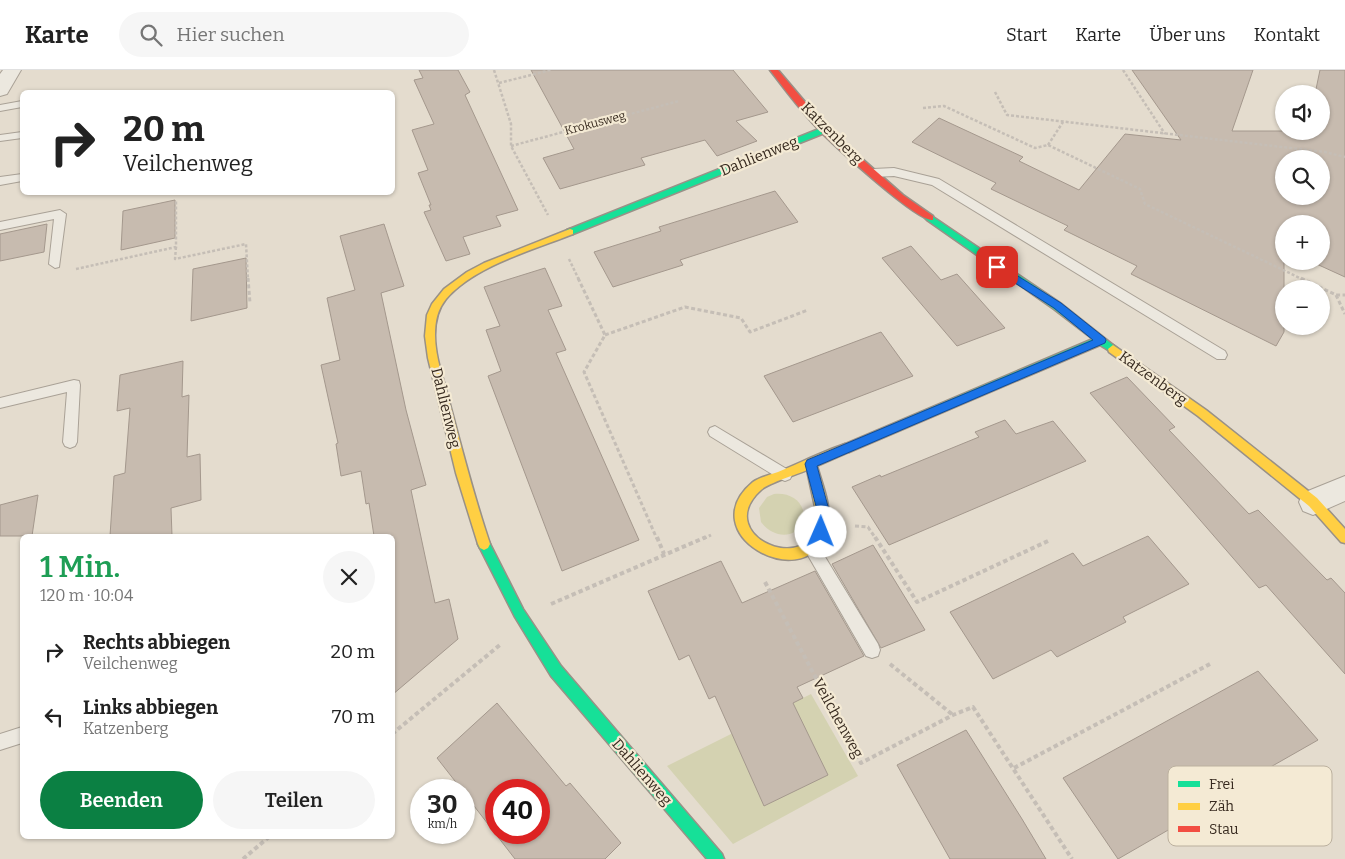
<!DOCTYPE html>
<html lang="de">
<head>
<meta charset="utf-8">
<style>
  :root { --surface:#fff; --page:#f6f6f6; --text:#222; --muted:#767676; --line:#e0e0e0; --accent:#0b8043 }
  body { margin:0; font-family:Bitter,serif; background:var(--page); color:var(--text); height:100vh; display:flex; flex-direction:column; font-size:19px; white-space:nowrap }
  * { box-sizing:border-box; margin:0 }
  p { font-size:16px; color:var(--muted) }
  .icon { flex:none; width:28px; height:28px; fill:none; stroke:currentColor; stroke-width:2; stroke-linecap:round; stroke-linejoin:round }
  .map { position:relative; flex:1; overflow:hidden }
  .details { position:absolute; left:20px; top:464px; width:375px; height:305px; display:flex; flex-direction:column; background:var(--surface); border-radius:8px; box-shadow:0 1px 4px #0004 }
  .details>* { flex:none }
  .guide { position:absolute; left:20px; top:20px; width:375px; height:105px; border-radius:8px; box-shadow:0 1px 4px #0004; background:#fff; color:var(--text); overflow:hidden }
  .controls { position:absolute; left:1275px; top:15px; display:grid; gap:10px }
  .controls a { display:grid; place-items:center; width:55px; height:55px; border-radius:50%; background:var(--surface); box-shadow:0 1px 4px #0004; font-size:25px }
  .speed { position:absolute; left:410px; top:709px; display:flex; gap:10px; font-size:25px; font-weight:700; text-align:center }
  .speed>* { display:grid; place-content:center; width:65px; height:65px; border-radius:50%; background:var(--surface); box-shadow:0 1px 4px #0004; line-height:1 }
  .speed small { font-size:12px; font-weight:400 }
  .speed .limit { border:8px solid #d22; background:#fff; color:#111 }
  .pin { position:absolute; display:grid; place-items:center; width:42px; height:42px; color:#fff; margin:-21px; border-radius:10px; box-shadow:0 2px 8px #0006 }
  .me { position:absolute; width:55px; margin:-28px; rotate:1deg; stroke-linejoin:round; filter:drop-shadow(0 0 4px #0008) }
  .turn { display:flex; align-items:center; gap:18px; height:105px; padding:0 20px; font-size:22px }
  .turn .icon { width:65px; height:65px; stroke-width:2.5 }
  .turn b { display:block; font-size:35px; line-height:42px }
  .round { display:grid; place-items:center; flex:none; width:52px; height:52px; border-radius:26px; background:var(--page) }
  .head { display:flex; align-items:center; justify-content:space-between; height:85px; padding:0 20px }
  h1 { font-size:30px; font-weight:600; line-height:38px; color:#1e9e55 }
  .action { display:flex; gap:10px; margin-top:auto; padding:10px 20px }
  .action a { flex:1; height:58px; border-radius:30px; background:var(--accent); color:#fff; font-size:20px; font-weight:600; line-height:58px; text-align:center }
  .action a+a { background:var(--page); color:var(--text) }
  ul { padding:0; list-style:none }
  li { display:flex; align-items:center; gap:15px; height:65px; padding:0 20px }
  li div { flex:1 }
  li b { display:block; font-size:19px }
  li em { font-style:normal }
  header { display:flex; align-items:center; gap:30px; box-sizing:border-box; height:70px; padding:0 25px; background:var(--surface); border-bottom:1px solid var(--line) }
  header strong { font-size:24px }
  nav { display:flex; gap:28px; margin-inline-start:auto; font-size:18px }
  .search { width:350px; height:45px; background:var(--page); display:flex; align-items:center; gap:12px; box-sizing:border-box; padding:0 18px; border-radius:28px; color:var(--muted); font-size:19px }
  .map>svg:first-child { display:block }
  .green { fill:#d4d2b1 }
  .building { fill:#c7bbaf; stroke:#a4988d; fill-rule:evenodd }
  .lines { fill:none; stroke-linecap:round; stroke-linejoin:round }
  .lane-casing { stroke:#a9a196; stroke-width:2 }
  .street-casing { stroke:#a9a196; stroke-width:2 }
  .fast-casing { stroke:#999187; stroke-width:3 }
  .slow-casing { stroke:#999187; stroke-width:3 }
  .jam-casing { stroke:#999187; stroke-width:3 }
  .path-far2 { stroke:#c5beb6; stroke-width:2.5; stroke-dasharray:3 2; stroke-linecap:butt }
  .path-far1 { stroke:#c5beb6; stroke-width:3; stroke-dasharray:4 2.5; stroke-linecap:butt }
  .path { stroke:#c5beb6; stroke-width:4; stroke-dasharray:4.5 3; stroke-linecap:butt }
  .lane { fill:#ece8df; fill-rule:evenodd }
  .street { fill:#ece8df; fill-rule:evenodd }
  .fast { fill:#16e098; fill-rule:evenodd }
  .slow { fill:#ffcf43; fill-rule:evenodd }
  .jam { fill:#f24e42; fill-rule:evenodd }
  .route { fill:#1a73e8; stroke:#114b97 }
  .labels { text-anchor:middle; dominant-baseline:central; stroke-width:4.5; stroke-linejoin:round; paint-order:stroke }
  .far-street-label { font-size:12px; fill:#372a1f; stroke:#f4ead4 }
  .street-label { font-size:15px; fill:#372a1f; stroke:#f4ead4 }
  .key { fill:#f4ead4; stroke:#bbb09e; stroke-width:1 }
  .key-label { font-size:14px; fill:#372a1f }
</style>
</head>
<body>
<header>
<strong>Karte</strong>
<div class="search"><svg class="icon" aria-label="search" viewBox="0 0 24 24"><circle cx="10" cy="10" r="6"/><path d="M15 15l6 6"/></svg>Hier suchen</div>
<nav><a>Start</a><a>Karte</a><a>Über uns</a><a>Kontakt</a></nav>
</header>
<div class="map">
<svg width="1345" height="789" viewBox="0 0 1345 789">
  <rect width="100%" height="100%" fill="#e4dcce"/>
  <!-- green -->
  <g class="green">
    <path d="M774,424C792,422 806,433 804,452C794,470 773,468 761,452L759,438L767,427Z"/>
    <polygon points="811,624 858,706 733,774 667,696"/>
  </g>
  <!-- building -->
  <g class="building">
    <polygon points="419,0 458,0 470,22 465,25 518,140 496,146 501,156 463,167 470,184 446,191 424,142 431,140 429,135 431,135 418,103 428,100 412,60 434,54 414,10 423,8"/>
    <polygon points="531,0 733,0 768,42 736,51 757,71 717,86 705,70 641,88 645,95 560,119 543,88 574,79"/>
    <path d="M1132,0H1253L1232,61H1321V24H1315L1320,0H1345V207L1310,191H1321V154H1284V262L1276,276L1131,204L1137,196L1064,160L1068,156L991,119L996,113L912,72L939,48L1023,87L1019,91L1079,120L1125,64L1181,70ZM1284,89H1321V126H1284Z"/>
    <polygon points="775,121 798,152 680,190 683,195 613,217 594,182 661,161 659,157"/>
    <polygon points="175,130 175,168 121,180 123,141"/>
    <polygon points="47,154 44,182 0,191 0,164"/>
    <polygon points="384,154 404,216 381,223 406,340 426,415 411,420 435,533 449,529 458,569 392,625 392,466 374,466 369,433 366,434 361,401 341,406 336,374 338,373 321,295 340,290 327,228 355,220 340,166"/>
    <polygon points="911,176 941,210 957,204 1005,258 957,276 882,188"/>
    <polygon points="246,188 247,238 191,251 193,199"/>
    <polygon points="545,198 562,236 548,240 566,280 556,283 639,470 562,501 488,306 501,301 486,260 500,256 484,217"/>
    <polygon points="881,262 913,306 793,352 764,306"/>
    <polygon points="183,291 182,327 189,325 187,387 200,384 201,430 171,438 172,466 110,466 114,406 125,403 130,338 117,341 120,305"/>
    <polygon points="1127,307 1175,357 1169,360 1249,444 1258,440 1327,510 1331,508 1345,523 1345,604 1266,515 1259,518 1090,323"/>
    <polygon points="1005,350 1016,364 1053,351 1086,391 889,475 852,417 880,405 881,407 979,367 975,362"/>
    <polygon points="38,425 32,466 0,466 0,435"/>
    <polygon points="1148,466 1189,514 1123,547 1126,552 1057,587 1051,580 993,609 950,542 1073,483 1083,496"/>
    <polygon points="873,475 925,560 881,578 832,494"/>
    <polygon points="721,491 742,533 815,501 864,586 797,617 803,628 793,633 828,705 764,736 715,626 709,629 689,585 679,590 648,521"/>
    <polygon points="1258,601 1318,670 1253,707 1185,743 1189,748 1118,789 1063,708"/>
    <path d="M497,633L566,716L570,713L621,773L605,789H515L464,723V720H462L437,688ZM496,720H539V762H496Z"/>
    <polygon points="966,660 1022,749 1046,789 950,789 897,695"/>
  </g>
  <g class="lines">
    <!-- lane casing -->
    <g class="lane-casing">
      <g id="lane">
        <polygon points="22,31 22,37 0,41 0,35"/>
        <polygon points="22,62 22,68 0,71 0,65"/>
        <polygon points="894,98 939,109 1225,281 1227,285 1225,289 1217,289 932,115 894,106 873,107 868,103 873,99"/>
        <polygon points="22,104 22,111 0,115 0,107"/>
        <polygon points="60,140 66,144 59,197 55,198 49,194 54,149 0,160 0,152"/>
        <polygon points="74,310 79,311 80,315 77,372 75,376 70,378 65,376 63,372 67,322 0,338 0,328"/>
        <polygon points="715,356 790,401 792,405 790,409 785,411 780,409 710,366 708,362 710,358"/>
        <polygon points="811,470 816,472 878,574 880,580 878,586 872,588 866,586 806,482 804,477 806,472"/>
        <polygon points="22,657 22,673 0,680 0,664"/>
      </g>
    </g>
    <!-- street casing -->
    <g class="street-casing">
      <g id="street">
        <polygon points="3,0 21,0 7,24 0,26 0,4"/>
        <polygon points="1345,406 1345,431 1313,445 1303,441 1299,432 1303,423"/>
      </g>
    </g>
    <!-- fast casing -->
    <g class="fast-casing">
      <g id="fast">
        <polygon points="824,57 828,60 827,62 573,164 567,164 565,162 567,160"/>
        <polygon points="930,145 1060,233 1118,279 1113,283 1100,275 849,382 841,382 839,379 841,376 1093,269 1054,239 927,150 925,148"/>
        <polygon points="484,468 488,470 523,539 561,596 722,784 724,789 707,789 551,606 515,547 480,478 478,474 480,470"/>
      </g>
    </g>
    <!-- slow casing -->
    <g class="slow-casing">
      <g id="slow">
        <path d="M570,159L573,160V164C533,180 474,196 446,229C437,240 435,252 435,265C435,288 444,310 449,331C462,379 474,427 490,474L488,478L484,480L480,478L478,474L456,403L428,288L425,266L427,245L432,234L444,219L467,202L484,193Z"/>
        <polygon points="1113,275 1206,340 1317,428 1345,459 1345,473 1341,472 1309,436 1198,346 1109,282 1108,279"/>
        <path d="M845,374L849,376L851,379L849,382L817,396C822,414 830,433 829,452C829,456 826,461 824,466C803,524 691,464 753,412C760,407 770,405 778,402C800,393 822,382 845,374ZM807,400L817,446C817,510 709,467 761,420C768,413 796,405 807,400Z"/>
      </g>
    </g>
    <!-- jam casing -->
    <g class="jam-casing">
      <path id="jam" d="M770,0H778L827,58L903,125L933,146V150C919,153 836,77 822,63C803,44 786,21 770,0Z"/>
    </g>
    <!-- path-far2 -->
    <g class="path-far2">
      <polyline points="494,0 511,54 511,76 548,145"/>
      <polyline points="1123,0 1165,64"/>
      <polyline points="499,13 551,0"/>
      <polyline points="995,22 1007,45 1325,82 1345,87"/>
      <polyline points="923,38 944,36 1035,78 1048,75 1140,119 1145,134 1304,210"/>
      <polyline points="1048,75 1063,52"/>
      <polyline points="511,76 679,31"/>
      <polyline points="176,177 175,189 246,174 248,210"/>
      <polyline points="569,189 579,210"/>
      <polyline points="76,199 176,177 176,130"/>
    </g>
    <!-- path-far1 -->
    <g class="path-far1">
      <polyline points="248,208 250,233"/>
      <polyline points="578,208 605,265 584,302 657,469"/>
      <polyline points="1301,208 1336,225 1345,225"/>
      <polyline points="1336,225 1345,244"/>
      <polyline points="605,265 685,237 741,248 750,262 808,240"/>
      <polyline points="855,456 868,457 876,469"/>
      <polyline points="703,469 711,465"/>
    </g>
    <!-- path -->
    <g class="path">
      <polyline points="657,467 664,484"/>
      <polyline points="875,467 917,532 1048,471"/>
      <polyline points="765,512 861,693 953,645 973,637 1072,789"/>
      <polyline points="551,534 706,467"/>
      <polyline points="890,594 953,645"/>
      <polyline points="392,664 501,574"/>
      <polyline points="1014,698 1210,594"/>
      <polyline points="243,789 270,766"/>
    </g>
    <!-- lane -->
    <use href="#lane" class="lane"/>
    <!-- street -->
    <use href="#street" class="street"/>
    <!-- fast -->
    <use href="#fast" class="fast"/>
    <!-- slow -->
    <use href="#slow" class="slow"/>
    <!-- jam -->
    <use href="#jam" class="jam"/>
  </g>
  <!-- route -->
  <polygon class="route" points="997,193 1061,233 1105,268 1106,270 1105,273 817,396 829,440 825,466 821,467 817,466 815,462 817,440 805,394 807,390 1093,270 1054,238 993,199 993,194"/>
  <g class="labels">
    <!-- far-street labels -->
    <g class="far-street-label">
      <text transform="translate(595 53) rotate(-15)">Krokusweg</text>
    </g>
    <!-- street labels -->
    <g class="street-label">
      <text transform="translate(832 63) rotate(45)">Katzenberg</text>
      <text transform="translate(759 86) rotate(-22)">Dahlienweg</text>
      <text transform="translate(1153 308) rotate(36)">Katzenberg</text>
      <text transform="translate(446 338) rotate(76)">Dahlienweg</text>
      <text transform="translate(838 648) rotate(61)">Veilchenweg</text>
      <text transform="translate(642 702) rotate(49)">Dahlienweg</text>
    </g>
  </g>
  <!-- legend -->
  <rect x="1168" y="696" width="164" height="80" rx="8" class="key"/>
  <rect x="1178" y="711" width="22" height="6" fill="#16e098"/>
  <rect x="1178" y="733" width="22" height="7" fill="#ffcf43"/>
  <rect x="1178" y="756" width="22" height="6" fill="#f24e42"/>
  <g class="key-label">
    <text x="1209" y="719">Frei</text>
    <text x="1209" y="741">Zäh</text>
    <text x="1209" y="764">Stau</text>
  </g>
</svg>
<div class="controls">
<a><svg class="icon" aria-label="sound" viewBox="0 0 24 24"><path d="M4 9h4l5-4v14l-5-4H4zM17 9q2 3 0 6"/></svg></a>
<a><svg class="icon" aria-label="search" viewBox="0 0 24 24"><circle cx="10" cy="10" r="6"/><path d="M15 15l6 6"/></svg></a>
<a>+</a>
<a>−</a>
</div>
<div class="speed"><div>30<small>km/h</small></div><div class="limit">40</div></div>
<div class="pin" style="left:997px;top:197px;background:#d93025"><svg class="icon" aria-label="arrive" viewBox="0 0 24 24"><path d="M6 21V4h12l-3 4 3 4H6"/></svg></div>
<svg class="me" style="left:821px;top:462px" viewBox="-20 -20 40 40"><circle r="19" fill="#fff"/><path d="M0-13L10 11 0 6-10 11z" fill="#1a73e8"/></svg>
<div class="guide">
<div class="turn"><svg class="icon" aria-label="right" viewBox="0 0 24 24"><path d="M7 20v-9h11M14 6l5 5-5 5"/></svg><div><b>20 m</b>Veilchenweg</div></div>
</div>
<section class="details">
<div class="head"><div><h1>1 Min.</h1><p>120 m · 10:04</p></div><a class="round"><svg class="icon" aria-label="close" viewBox="0 0 24 24"><path d="M6 6l12 12M18 6L6 18"/></svg></a></div>
<ul>
<li><svg class="icon" aria-label="right" viewBox="0 0 24 24"><path d="M7 20v-9h11M14 6l5 5-5 5"/></svg><div><b>Rechts abbiegen</b><p>Veilchenweg</p></div><em>20 m</em></li>
<li><svg class="icon" aria-label="left" viewBox="0 0 24 24"><path d="M17 20v-9H6M10 6l-5 5 5 5"/></svg><div><b>Links abbiegen</b><p>Katzenberg</p></div><em>70 m</em></li>
</ul>
<div class="action"><a>Beenden</a><a>Teilen</a></div>
</section>
</div>
</body>
</html>
